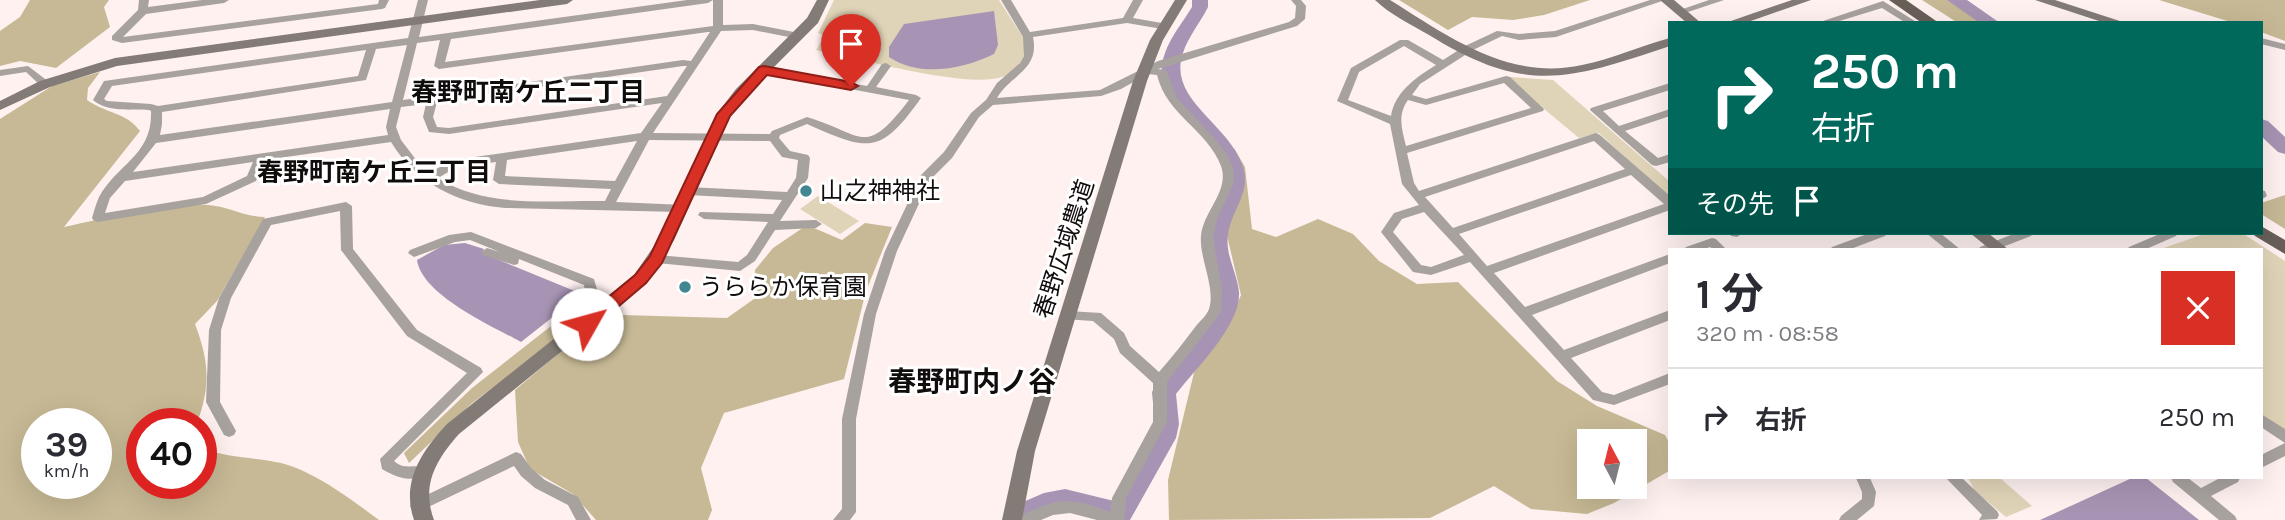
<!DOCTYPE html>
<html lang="ja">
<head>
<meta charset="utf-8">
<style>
  :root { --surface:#fff; --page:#f2f2f3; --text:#2b2b33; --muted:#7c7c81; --line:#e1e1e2 }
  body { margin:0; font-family:Karla,"Noto Sans JP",sans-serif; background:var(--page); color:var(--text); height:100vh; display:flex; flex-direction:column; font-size:26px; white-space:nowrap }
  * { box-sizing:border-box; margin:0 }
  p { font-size:23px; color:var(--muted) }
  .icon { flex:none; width:38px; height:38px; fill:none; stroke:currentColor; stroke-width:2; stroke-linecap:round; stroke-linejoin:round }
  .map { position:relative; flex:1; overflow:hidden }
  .panel { position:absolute; left:1668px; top:248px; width:595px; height:231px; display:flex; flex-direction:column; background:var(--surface); border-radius:0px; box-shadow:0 7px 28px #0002 }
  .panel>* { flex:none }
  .guide { position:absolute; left:1668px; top:21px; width:595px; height:214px; border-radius:0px; box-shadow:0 7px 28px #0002; background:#00695c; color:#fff; overflow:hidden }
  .needle { width:46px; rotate:353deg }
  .tools { position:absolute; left:1577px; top:429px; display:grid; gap:14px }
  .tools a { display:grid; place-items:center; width:70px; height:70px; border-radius:0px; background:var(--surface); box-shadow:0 7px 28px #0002; font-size:35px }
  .speed { position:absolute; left:21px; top:408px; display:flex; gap:14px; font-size:35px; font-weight:700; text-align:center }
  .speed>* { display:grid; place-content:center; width:91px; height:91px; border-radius:50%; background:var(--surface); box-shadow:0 7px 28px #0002; line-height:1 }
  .speed small { font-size:18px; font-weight:400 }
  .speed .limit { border:10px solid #d22; background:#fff; color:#111 }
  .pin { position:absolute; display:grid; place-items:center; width:60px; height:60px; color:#fff; margin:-72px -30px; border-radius:50% 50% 50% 0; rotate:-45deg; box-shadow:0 0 7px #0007 }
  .pin .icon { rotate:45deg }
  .me { position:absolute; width:77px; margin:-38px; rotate:52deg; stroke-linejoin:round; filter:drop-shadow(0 0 5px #0008) }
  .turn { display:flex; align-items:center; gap:24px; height:147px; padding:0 28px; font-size:32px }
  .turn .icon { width:91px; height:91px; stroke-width:2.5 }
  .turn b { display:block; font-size:49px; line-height:60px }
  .then { display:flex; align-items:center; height:66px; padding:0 28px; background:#0003; gap:14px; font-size:26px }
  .round { display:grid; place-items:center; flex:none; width:74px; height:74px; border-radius:0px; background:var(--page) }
  .headline { display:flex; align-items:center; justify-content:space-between; height:119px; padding:0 28px }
  h1 { font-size:42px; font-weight:700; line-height:52px }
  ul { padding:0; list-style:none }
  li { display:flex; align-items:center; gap:21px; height:98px; padding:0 28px; border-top:2px solid var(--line) }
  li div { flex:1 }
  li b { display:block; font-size:26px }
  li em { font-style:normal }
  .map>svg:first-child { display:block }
  .green { fill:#e0d4b8 }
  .forest { fill:#c7b995; fill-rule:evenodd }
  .water { fill:#a794b4 }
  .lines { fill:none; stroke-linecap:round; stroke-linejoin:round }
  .river { fill:#a794b4; fill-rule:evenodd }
  .street { fill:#a8a29f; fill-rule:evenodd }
  .secondary { fill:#837b76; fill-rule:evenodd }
  .primary { fill:#695f59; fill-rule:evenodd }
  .route { fill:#d93025; stroke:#8d1f18; stroke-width:2 }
  .poi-dot { fill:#418792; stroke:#fff; stroke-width:2.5 }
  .labels { text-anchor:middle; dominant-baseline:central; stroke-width:6; stroke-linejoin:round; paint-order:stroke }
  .poi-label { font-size:24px; fill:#120d0d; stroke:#fff; text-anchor:start }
  .street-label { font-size:24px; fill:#120d0d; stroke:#fff }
  .neighbourhood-label { font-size:26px; font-weight:bold; fill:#120d0d; stroke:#fff }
  .quarter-label { font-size:28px; font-weight:bold; fill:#120d0d; stroke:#fff }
</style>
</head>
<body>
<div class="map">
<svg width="2285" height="520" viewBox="0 0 2285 520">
  <rect width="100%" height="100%" fill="#fef1f0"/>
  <!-- green -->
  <g class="green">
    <path d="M834,0H999L1028,45C1023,59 1018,72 1002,77C967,89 857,58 816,50L825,36L818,33Z"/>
    <polygon points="1510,77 1553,80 1669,181 1669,197 1599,133 1579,138 1507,78"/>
    <polygon points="818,196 859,221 840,234 800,209"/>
    <polygon points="2207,233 2242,233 2285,261 2285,432 2261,414 2261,250 2158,250"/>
    <polygon points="1968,478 2000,478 2032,506 2006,517 1975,491"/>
  </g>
  <!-- forest -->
  <g class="forest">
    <polygon points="30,0 109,0 104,7 110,27 56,68 20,61 0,66 0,31 20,17"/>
    <polygon points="1399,0 1590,0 1544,15 1513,20 1472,17 1448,30"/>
    <polygon points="1922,0 1952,0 1988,23 1958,23"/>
    <polygon points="2159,0 2285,0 2285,41 2261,32 2261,23 2234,23"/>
    <path d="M100,72L88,88L87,100C107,114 126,112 140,131L64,227C110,217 160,204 208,205C227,206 245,217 265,217L217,301L195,324C209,361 211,386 197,423L142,424V483H201V448C227,458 254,457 281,463C314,471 352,500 379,520H0V119L52,86ZM37,424H96V483H37Z"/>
    <path d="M1234,148L1245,167L1252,229L1276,237L1318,219L1353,234L1379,261L1417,284L1458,282L1557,381L1597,406L1665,435L1669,442V471L1614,503L1587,514L1531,509L1494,486L1430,518L1169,520L1168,480L1200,348L1229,322L1241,295L1224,223L1226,184L1220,153ZM1589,441H1634V486H1589Z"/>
    <polygon points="2285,195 2285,229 2261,214 2261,203"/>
    <polygon points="865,223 892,227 866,291 844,379 724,413 701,468 712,510 708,520 596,520 573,494 530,469 518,442 515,390 597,321 622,315 727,318 754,299 755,270 773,248 807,225 842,240"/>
    <polygon points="560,319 575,325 471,404 409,463 404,453 472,388"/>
  </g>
  <!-- water -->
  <g class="water">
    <path d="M994,11L998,45L994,54C963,69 920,78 889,57V47L904,24Z"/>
    <path d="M465,243L484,249L482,253L582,294L521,342C492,326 422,295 417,260L444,245Z"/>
    <polygon points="2132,478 2146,478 2199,520 2040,520"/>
  </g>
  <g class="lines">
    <!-- river -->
    <g class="river">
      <path d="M1192,0H1208V7C1200,23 1188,37 1183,53C1167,98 1227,123 1242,164C1253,192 1231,209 1228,235C1225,255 1237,272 1239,292C1241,325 1196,368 1176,394L1179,424L1176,438L1130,520H1102L1065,510L1034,520H1007L1005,516L1009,508L1044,493L1065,489L1114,501L1152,437L1155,424L1152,392C1167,364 1208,337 1216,307C1222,282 1204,260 1207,234C1211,209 1233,192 1223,164C1208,125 1147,101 1165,53C1171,36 1183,22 1192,7Z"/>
      <polygon points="1947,0 1967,0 2000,23 1980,23"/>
      <polygon points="2261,119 2268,121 2285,137 2285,154 2278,152 2261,136"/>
    </g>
    <!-- street -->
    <g class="street">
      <polygon points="139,0 149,0 148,7 202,0 229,0 224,3 146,14 123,37 378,4 379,0 389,0 385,8 382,9 122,43 112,40 112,36 138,10"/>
      <path d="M418,0H428L419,37L687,0H713L708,3L451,39L445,62L713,26V0H723V25L753,24L799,33L804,36L799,39L753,30L721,31L653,133L770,134L772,131L807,117C864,134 864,159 909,100L760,72V68L764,67L867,86L882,64L886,63L891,66L876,87L916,95L921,98C880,156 868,151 807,124L780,135L779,138L790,151L808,155L810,158L808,178L780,221L816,220L822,224L816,228L775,230L755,261L740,271L657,263L651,259L657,255L738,262L747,255L768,222L704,219L698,215L700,212L773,214L782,200L688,195L682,191L688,187L787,192L796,178L798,160L782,157L770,141L649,140L616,202L684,205L686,208L684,211L680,212L505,208C458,204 416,183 391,142L265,160L256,181L206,204L98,222L94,221L92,218C94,211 96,204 99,197C117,164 153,155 151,111L149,110C131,109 106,112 93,100L104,81L408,38ZM708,32H710L691,61L683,60L403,100L417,43L440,40L434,66L439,69ZM407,45L392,102L160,135L162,124V112L366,80L376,49ZM366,50L358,76L158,106L151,104L107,101L104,99L112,86ZM683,66H687L667,96L449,128L437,127L433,117L437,102ZM662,103L641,133L454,160L430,172L417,161L401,140L396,127L401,107L426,104L423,117L429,132L449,134ZM390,109L386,127L388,135L133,172L156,143ZM637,141L615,181L505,176L507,160ZM253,162L247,176L203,197L105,213L110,198L125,181ZM496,162L493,180L499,184L611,189L605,201C549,200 487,209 438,178L457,167Z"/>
      <path d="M1001,0H1011L1030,32L1123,18L1133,0H1143L1133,18L1162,23L1167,26L1162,29L1127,23L1033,37C1040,70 1011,74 997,98L1100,90L1158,61L1289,22L1295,18L1296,6L1291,0H1301L1306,6L1305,19L1297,26L1158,69L1166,70L1177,98L1215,139L1226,153L1233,167L1234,183L1217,219L1213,238L1222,291L1221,312L1167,382V422L1126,498L1124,520H1097L1070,513L1053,515L1041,520H1019C1023,513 1030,511 1038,508C1067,496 1082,502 1110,512L1112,498L1153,422V383L1120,353L1114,339L1093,321L1063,319L1062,316L1063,313L1068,311L1101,313L1124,333L1130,346L1159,372C1172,357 1184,342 1196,326C1200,321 1207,315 1209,309C1216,288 1199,258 1201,236C1203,211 1230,191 1221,166C1207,129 1167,116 1157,75L1148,74L1121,89L1101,96L993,105L979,117L952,158L930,180L897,251L876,314L856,419V512L850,520H833L842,509V419L864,314L885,251L921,175L944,152L971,113L986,100L997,83L1020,63L1024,56L1023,37Z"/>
      <path d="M1650,0H1665L1556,37L1519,40L1502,36L1473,50L1420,84L1412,95L1426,99L1506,76L1510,77L1544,109L1543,111L1407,153L1414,183L1419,191L1596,133L1600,135L1670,196V210L1494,273L1525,307L1670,254V263L1532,315L1564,350L1670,310V320L1571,358L1602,392L1614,395L1670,373V384L1614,405L1593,400L1470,262L1431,275L1413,272L1381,232L1394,213L1419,205L1402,184L1390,124L1337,101L1351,68L1400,40H1408L1443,60L1465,46L1497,31L1519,34L1555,31ZM1404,46L1436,65C1415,78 1395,92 1391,116L1348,100L1359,72ZM1504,83L1531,108L1406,146C1402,130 1397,115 1408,100L1426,105ZM1594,141L1625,169L1453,228L1425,197ZM1631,175L1664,204L1487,266L1459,234ZM1424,212L1464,255L1431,267L1421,265L1393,232L1402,219Z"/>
      <polygon points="1709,0 1724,0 1682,14 1677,11"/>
      <polygon points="1883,1 1918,23 1906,23 1882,8 1833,23 1817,23"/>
      <polygon points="2261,38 2285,44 2285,50 2261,44"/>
      <polygon points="28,66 49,82 50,84 49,86 41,86 26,72 0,76 0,70"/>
      <polygon points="1670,83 1670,90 1603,111 1619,126 1670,109 1670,116 1625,131 1658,158 1670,154 1670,162 1656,166 1652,165 1590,110 1591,108"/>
      <polygon points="2261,190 2265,191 2267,196 2261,200"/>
      <path d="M346,202L352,206L353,249L417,330L481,368L483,372L394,461C405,471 414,463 427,468L429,472L427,476C410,482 397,478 382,469L380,459L467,373L407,336L341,250L340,211L271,225L231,298L221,330L220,402L236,431L234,435L229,437L224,435L206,402L209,330L219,298L263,219Z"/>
      <polygon points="471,232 594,279 598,293 580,312 593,324 592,327 582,327 565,313 585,292 584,285 519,259 518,264 514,265 483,255 481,252 487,248 500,252 470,240 455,242 414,257 408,253 410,250 449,235"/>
      <polygon points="1729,233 1743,233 1737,237 1731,236"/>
      <polygon points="1870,233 1887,233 1885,236 1848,250 1830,250 1832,247"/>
      <polygon points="1926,233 1940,233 1961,250 1947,250"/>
      <polygon points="2016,233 2033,233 2031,236 1995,250 1978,250 1980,247"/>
      <polygon points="2162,233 2178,233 2176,236 2144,250 2127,250 2129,247"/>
      <polygon points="1712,238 1716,239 1727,250 1714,250 1710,247 1702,250 1684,250 1686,247"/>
      <polygon points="2261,414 2285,429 2285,443 2261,427"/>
      <polygon points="2285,443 2285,456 2261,468 2261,455"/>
      <polygon points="516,452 521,454 531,468 545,480 578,497 591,520 576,520 568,505 535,488 521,476 514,466 422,510 417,512 412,510 410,506 412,502"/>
      <polygon points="1856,478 1870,478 1876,492 1874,506 1857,520 1839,520 1841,516 1862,499 1862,492"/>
      <polygon points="1946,478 1962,478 1997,511 1999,515 1997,519 1979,520 1982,515"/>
      <polygon points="2171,478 2188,478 2201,488 2220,478 2240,478 2238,482 2211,496 2235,516 2237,520 2219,520 2173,482"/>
    </g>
    <!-- secondary -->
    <g class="secondary">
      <polygon points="540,0 573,0 567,4 117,66 50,87 0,110 0,101 40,81 115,58"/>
      <path d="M817,0H829L818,23L746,95L731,115L674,240L646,283L459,434C436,460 421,485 434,520H414C401,482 421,452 447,424L634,275L659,239L719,111L736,89L807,18Z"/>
      <polygon points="1175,0 1187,0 1163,40 1147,81 1035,451 1022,520 1002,520 1017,451 1133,81 1150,40"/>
      <path d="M1375,0H1390C1449,37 1509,81 1582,65C1612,59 1640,46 1670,38V46C1568,80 1526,95 1429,35C1412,25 1389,14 1375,0Z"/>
      <polygon points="1660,0 1674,0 1701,23 1687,23"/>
      <polygon points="1792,0 1811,0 1745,23 1725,23"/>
      <polygon points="2035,0 2055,0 2126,23 2105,23"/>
      <polygon points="1970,233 1988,233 2009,250 1991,250"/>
    </g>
    <!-- primary -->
    <g class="primary">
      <polygon points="1889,0 1906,0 1939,23 1922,23"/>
      <polygon points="2261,226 2285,240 2285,254 2255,236 2253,233 2261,233"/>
    </g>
  </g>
  <!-- route -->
  <polygon class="route" points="764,66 851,82 858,86 851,90 767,75 730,116 662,263 646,283 593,328 581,328 579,324 581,320 635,275 650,256 717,114 759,67"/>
  <!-- markers -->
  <g class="poi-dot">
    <circle cx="806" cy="191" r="7"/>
    <circle cx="685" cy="287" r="7"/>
  </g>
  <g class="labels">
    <!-- poi labels -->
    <g class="poi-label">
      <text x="820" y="191">山之神神社</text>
      <text x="699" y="287">うららか保育園</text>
    </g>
    <!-- street labels -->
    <g class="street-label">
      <text transform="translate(1064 249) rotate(-72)">春野広域農道</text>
    </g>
    <!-- neighbourhood labels -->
    <g class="neighbourhood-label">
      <text x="528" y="92">春野町南ケ丘二丁目</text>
      <text x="374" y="172">春野町南ケ丘三丁目</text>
    </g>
    <!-- quarter labels -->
    <g class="quarter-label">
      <text x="972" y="381">春野町内ノ谷</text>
    </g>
  </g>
</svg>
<div class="tools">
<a><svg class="needle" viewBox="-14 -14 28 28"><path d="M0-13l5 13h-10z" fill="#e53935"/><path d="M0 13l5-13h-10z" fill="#7c7c81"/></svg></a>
</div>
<div class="speed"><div>39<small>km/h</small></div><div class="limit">40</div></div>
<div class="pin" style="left:851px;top:86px;background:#d93025"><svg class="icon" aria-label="arrive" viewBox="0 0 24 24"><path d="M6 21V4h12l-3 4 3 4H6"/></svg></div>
<svg class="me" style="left:587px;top:324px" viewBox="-20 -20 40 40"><circle r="19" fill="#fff"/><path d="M0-13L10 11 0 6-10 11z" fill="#d93025"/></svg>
<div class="guide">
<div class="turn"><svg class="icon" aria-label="right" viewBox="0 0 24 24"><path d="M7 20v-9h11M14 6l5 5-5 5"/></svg><div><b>250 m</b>右折</div></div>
<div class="then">その先<svg class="icon" aria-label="arrive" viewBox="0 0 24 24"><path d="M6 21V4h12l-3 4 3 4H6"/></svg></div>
</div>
<section class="panel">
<div class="headline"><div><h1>1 分</h1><p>320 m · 08:58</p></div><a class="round" style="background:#d93025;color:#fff"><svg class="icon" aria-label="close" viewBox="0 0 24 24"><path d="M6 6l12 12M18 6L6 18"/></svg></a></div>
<ul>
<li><svg class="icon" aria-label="right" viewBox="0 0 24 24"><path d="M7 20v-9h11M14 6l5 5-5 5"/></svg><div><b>右折</b></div><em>250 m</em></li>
</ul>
</section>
</div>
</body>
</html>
